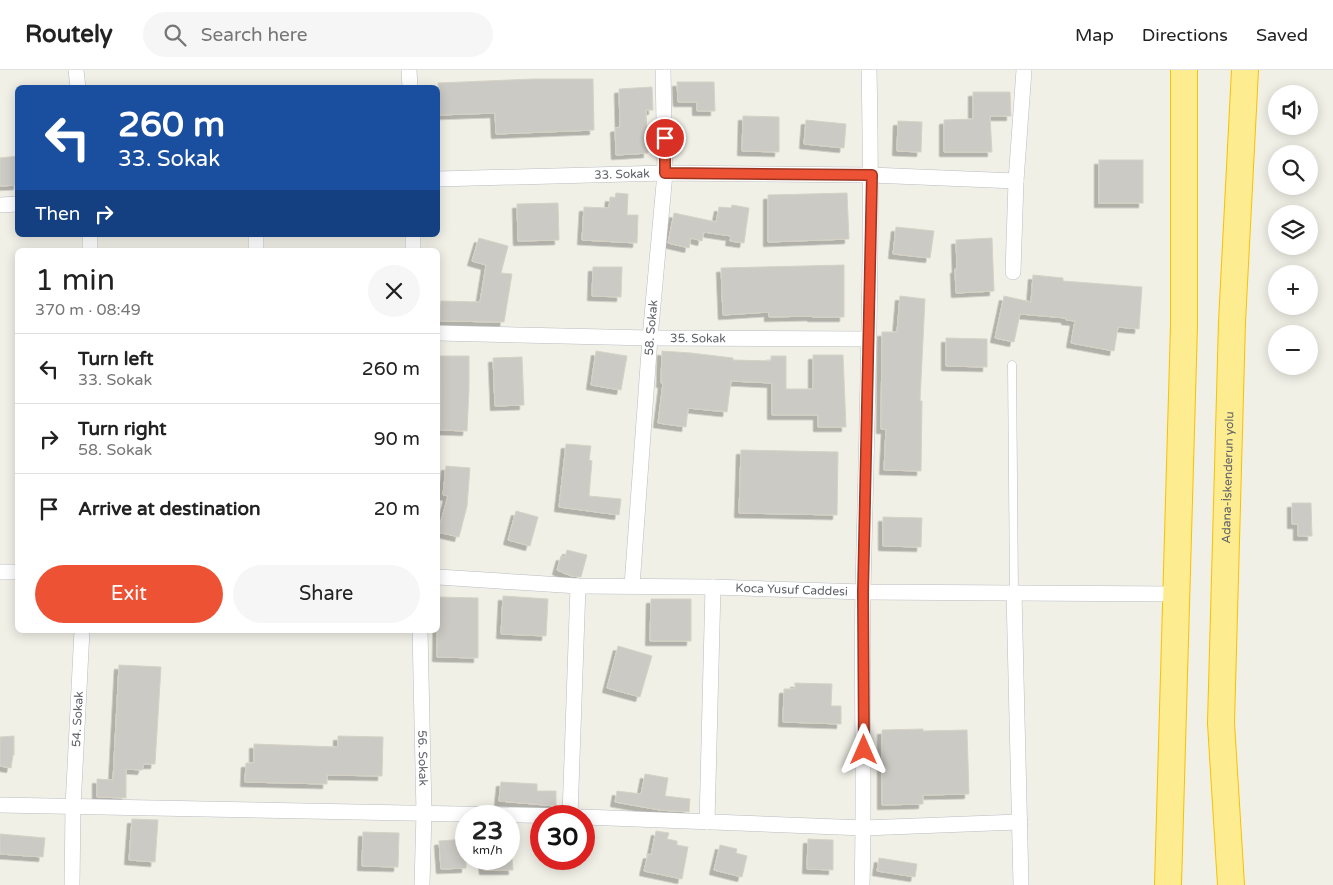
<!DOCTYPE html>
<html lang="en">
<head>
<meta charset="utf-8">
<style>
  :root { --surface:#fff; --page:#f6f6f6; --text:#222; --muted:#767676; --line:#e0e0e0; --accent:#ec5233 }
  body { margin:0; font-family:"Varela Round",sans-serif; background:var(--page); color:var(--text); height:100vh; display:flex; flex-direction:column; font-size:19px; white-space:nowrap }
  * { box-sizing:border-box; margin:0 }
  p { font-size:16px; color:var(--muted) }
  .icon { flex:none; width:28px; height:28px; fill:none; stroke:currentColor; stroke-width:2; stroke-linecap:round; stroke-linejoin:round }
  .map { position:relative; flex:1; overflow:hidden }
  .side { position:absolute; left:15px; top:178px; width:425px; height:385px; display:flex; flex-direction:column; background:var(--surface); border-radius:8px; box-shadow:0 2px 12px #0003 }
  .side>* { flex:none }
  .top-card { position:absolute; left:15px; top:15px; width:425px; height:152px; border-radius:8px; box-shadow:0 2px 12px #0003; background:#1a4fa0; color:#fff; overflow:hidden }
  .fabs { position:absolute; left:1268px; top:15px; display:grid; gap:10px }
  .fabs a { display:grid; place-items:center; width:50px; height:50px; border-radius:50%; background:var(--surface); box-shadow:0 2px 12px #0003; font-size:25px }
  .speed { position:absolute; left:455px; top:735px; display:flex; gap:10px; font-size:25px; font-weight:700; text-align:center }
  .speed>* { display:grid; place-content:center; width:65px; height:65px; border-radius:50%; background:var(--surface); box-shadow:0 2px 12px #0003; line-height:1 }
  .speed small { font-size:12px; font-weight:400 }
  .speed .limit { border:8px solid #d22; background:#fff; color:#111 }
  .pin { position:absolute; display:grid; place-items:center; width:42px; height:42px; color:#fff; margin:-21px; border:2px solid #fff; border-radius:50%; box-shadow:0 1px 5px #0007 }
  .me { position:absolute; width:55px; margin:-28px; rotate:0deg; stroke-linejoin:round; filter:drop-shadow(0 0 4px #0008) }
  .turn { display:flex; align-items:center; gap:18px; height:105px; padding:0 20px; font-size:22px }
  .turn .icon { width:65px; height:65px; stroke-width:2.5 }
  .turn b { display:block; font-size:35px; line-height:42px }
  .then { display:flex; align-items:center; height:48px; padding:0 20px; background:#0003; gap:10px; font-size:19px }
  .round { display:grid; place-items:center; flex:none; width:52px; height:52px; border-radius:26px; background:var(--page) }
  .overview { display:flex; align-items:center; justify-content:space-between; height:85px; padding:0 20px }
  h1 { font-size:30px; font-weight:600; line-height:38px }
  .button { display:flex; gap:10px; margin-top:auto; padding:10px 20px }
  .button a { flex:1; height:58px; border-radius:30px; background:var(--accent); color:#fff; font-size:20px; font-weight:600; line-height:58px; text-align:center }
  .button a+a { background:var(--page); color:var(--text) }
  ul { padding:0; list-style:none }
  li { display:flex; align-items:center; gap:15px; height:70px; padding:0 20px; border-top:1px solid var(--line) }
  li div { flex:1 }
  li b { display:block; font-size:19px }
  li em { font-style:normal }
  header { display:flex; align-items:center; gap:30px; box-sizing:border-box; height:70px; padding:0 25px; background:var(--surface); border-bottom:1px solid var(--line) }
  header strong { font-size:24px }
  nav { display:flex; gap:28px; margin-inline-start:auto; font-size:18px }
  .search { width:350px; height:45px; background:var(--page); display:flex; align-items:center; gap:12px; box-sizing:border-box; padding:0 18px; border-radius:28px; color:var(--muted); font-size:19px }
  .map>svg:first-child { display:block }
  .building { fill:#cccac4; stroke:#d6d2c5; filter:url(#shadow) }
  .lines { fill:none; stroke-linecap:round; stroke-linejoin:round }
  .lane-casing { stroke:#b9bcc1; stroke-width:9 }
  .street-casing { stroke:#b9bcc1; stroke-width:16 }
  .highway-casing { stroke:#f8c200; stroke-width:28 }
  .lane { stroke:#fff; stroke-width:8 }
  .street { stroke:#fff; stroke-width:15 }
  .highway { stroke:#feec91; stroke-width:26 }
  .route-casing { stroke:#993521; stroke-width:12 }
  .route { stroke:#ec5233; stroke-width:9 }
  .labels { text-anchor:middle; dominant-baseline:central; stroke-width:4; stroke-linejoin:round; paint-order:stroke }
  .street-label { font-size:12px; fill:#5f6268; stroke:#fff }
</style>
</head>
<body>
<header>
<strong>Routely</strong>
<div class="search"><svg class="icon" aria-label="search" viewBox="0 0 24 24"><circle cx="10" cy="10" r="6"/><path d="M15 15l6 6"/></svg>Search here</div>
<nav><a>Map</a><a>Directions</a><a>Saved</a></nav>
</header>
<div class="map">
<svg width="1333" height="815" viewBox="0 0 1333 815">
  <defs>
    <filter id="shadow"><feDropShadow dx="-4.5" dy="4.5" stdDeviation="0" flood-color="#0004"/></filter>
  </defs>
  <rect width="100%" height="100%" fill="#f1f0e7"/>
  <!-- building -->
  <g class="building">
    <polygon points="533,9 593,9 594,60 496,64 495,43 439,45 438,13"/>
    <polygon points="677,12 714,12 715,41 697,41 697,32 678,32"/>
    <polygon points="652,17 653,40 646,40 648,83 616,85 615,58 620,57 619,19"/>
    <polygon points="973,22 1010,22 1011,46 990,46 992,82 944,82 944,50 973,49"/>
    <polygon points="743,46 779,47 779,82 742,81"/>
    <polygon points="806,50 846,54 844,78 804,74"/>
    <polygon points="898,51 922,52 921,82 897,81"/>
    <polygon points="18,86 18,115 0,116 0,88"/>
    <rect x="1099" y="90" width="44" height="43"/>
    <polygon points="616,123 628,124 627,145 638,145 637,173 582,170 584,137 609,138 610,127 615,128"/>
    <polygon points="847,123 849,169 768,172 768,125"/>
    <polygon points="558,133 559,170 518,171 517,134"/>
    <polygon points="732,135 749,138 744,173 730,171 731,166 704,162 702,171 691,168 689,178 668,173 674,143 716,152 719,137 731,138"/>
    <polygon points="896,157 934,161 930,188 893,184"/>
    <polygon points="479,168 508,176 501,203 512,204 504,252 440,251 441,231 480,232 486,195 472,191"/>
    <polygon points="992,168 994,221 956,223 955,199 957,199 956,170"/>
    <polygon points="844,195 844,247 812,247 812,246 769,247 769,242 723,245 721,198"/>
    <polygon points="593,197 622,197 621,227 592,226"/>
    <polygon points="1033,205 1063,208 1063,211 1142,217 1139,259 1118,257 1114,281 1071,273 1075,251 1066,250 1066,248 1020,244 1014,272 995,268 1004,226 1031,232"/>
    <polygon points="900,226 925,229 920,331 922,331 921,401 884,400 886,359 881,359 882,262 897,262"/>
    <polygon points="946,268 987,269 987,297 946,296"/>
    <polygon points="596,281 627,286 621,320 591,315"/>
    <polygon points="662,281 691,283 733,288 733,290 771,291 771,286 786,286 786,319 813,319 813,285 843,285 846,357 818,357 818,345 772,345 772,313 731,311 727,342 688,338 686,357 658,353 663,313 661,313"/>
    <polygon points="440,286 469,286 469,319 467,361 440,360 441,319"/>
    <polygon points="522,287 524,335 495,336 493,288"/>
    <polygon points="566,374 591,376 589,390 592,391 589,426 621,429 619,445 559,437"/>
    <polygon points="741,380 838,382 837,445 739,443"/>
    <polygon points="446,396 470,398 467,436 459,467 438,462 448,426 443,425"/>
    <polygon points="1292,433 1311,433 1312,466 1298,466 1298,454 1292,454"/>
    <polygon points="516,441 538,447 530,476 508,470"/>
    <polygon points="883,447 922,448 921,477 883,476"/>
    <polygon points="567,480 587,485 581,507 571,506 557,500 561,486 565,487"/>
    <polygon points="503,526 548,529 546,566 501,564"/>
    <polygon points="438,527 478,528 478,588 437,587"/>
    <polygon points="651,529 691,529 691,571 650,571"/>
    <polygon points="618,576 652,586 640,627 607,618"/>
    <polygon points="119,595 161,597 155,694 144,694 142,700 126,699 126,728 97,727 97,709 113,710"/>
    <polygon points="795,613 832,614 831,636 841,636 841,654 783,652 784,619 795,619"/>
    <polygon points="923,659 923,661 967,660 969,724 923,725 923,734 882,735 882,660"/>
    <polygon points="14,666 14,685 13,685 11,698 0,696 0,667"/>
    <polygon points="338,666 383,667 382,706 327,705 327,714 245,712 246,693 254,693 254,674 338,677"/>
    <polygon points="645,704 668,708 665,726 690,729 689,742 660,740 615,732 617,721 641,724"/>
    <polygon points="501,712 537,714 537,721 556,721 556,736 499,731"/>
    <polygon points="132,749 158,750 155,792 129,790"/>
    <polygon points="656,761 669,763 667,769 677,771 677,775 688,777 682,809 644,801 648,784 651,785"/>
    <polygon points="363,762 399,763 398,797 362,796"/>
    <polygon points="0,764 45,768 43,787 0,784"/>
    <polygon points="466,769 466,798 441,799 439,771"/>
    <polygon points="808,769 833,770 833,800 807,799"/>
    <polygon points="720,775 737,779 736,783 747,786 742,807 714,800"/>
    <polygon points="879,788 917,794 915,807 877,801"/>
    <polygon points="483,789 512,789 513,800 484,800"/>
  </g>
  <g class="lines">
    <!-- lane casing -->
    <g class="lane-casing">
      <polyline id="lane" points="1012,295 1014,523"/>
    </g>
    <!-- street casing -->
    <g class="street-casing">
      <g id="street">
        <polyline points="76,0 78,18"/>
        <polyline points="409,0 410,18"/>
        <path id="s1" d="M438,109L665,103L871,105L1016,111"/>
        <polyline points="0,135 18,134"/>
        <polyline points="413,165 413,180"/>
        <polyline points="90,180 90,165"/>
        <polyline points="256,180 256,165"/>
        <polyline points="1013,202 1016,111 1024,0"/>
        <path id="s2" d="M438,263L650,268L869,269"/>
        <polyline points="0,502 18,502"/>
        <path id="s3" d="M438,507L578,516L713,517L863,522L1176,524"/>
        <path id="s4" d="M632,516L650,268L665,103L663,0"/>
        <polyline points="1014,523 1021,815"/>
        <path id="s5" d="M420,560L424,743L422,815"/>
        <polyline points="0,735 568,746"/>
        <polyline points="570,746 578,516"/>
        <polyline points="584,747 864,758 1020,752"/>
        <polyline points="707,752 713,517"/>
        <path id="s6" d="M72,815L73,737L82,560"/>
        <path d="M862,815C865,717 861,618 863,520C867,347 873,173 869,0"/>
      </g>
    </g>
    <!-- highway casing -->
    <g class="highway-casing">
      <g id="highway">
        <polyline points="1168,815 1184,255 1184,0"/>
        <path id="s7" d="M1231,815L1221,653L1232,252L1245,0"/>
      </g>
    </g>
    <!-- lane -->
    <use href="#lane" class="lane"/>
    <!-- street -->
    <use href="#street" class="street"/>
    <!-- highway -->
    <use href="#highway" class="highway"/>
  </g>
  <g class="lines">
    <!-- route casing -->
    <g class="route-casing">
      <polyline id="route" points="665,68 665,103 872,105 863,522 864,680"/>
    </g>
    <!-- route -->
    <use href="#route" class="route"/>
  </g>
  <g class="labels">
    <!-- street labels -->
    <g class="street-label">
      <text stroke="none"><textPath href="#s1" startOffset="184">33. Sokak</textPath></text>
      <text stroke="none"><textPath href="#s4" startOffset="259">58. Sokak</textPath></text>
      <text stroke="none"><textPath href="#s2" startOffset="260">35. Sokak</textPath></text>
      <text stroke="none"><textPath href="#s7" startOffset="408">Adana-İskenderun yolu</textPath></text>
      <text stroke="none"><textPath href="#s3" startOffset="354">Koca Yusuf Caddesi</textPath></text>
      <text stroke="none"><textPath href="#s6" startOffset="166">54. Sokak</textPath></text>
      <text stroke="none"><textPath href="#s5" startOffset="128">56. Sokak</textPath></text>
    </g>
  </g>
</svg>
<div class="fabs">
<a><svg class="icon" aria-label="sound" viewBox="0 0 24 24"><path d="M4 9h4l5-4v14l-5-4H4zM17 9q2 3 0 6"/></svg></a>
<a><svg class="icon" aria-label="search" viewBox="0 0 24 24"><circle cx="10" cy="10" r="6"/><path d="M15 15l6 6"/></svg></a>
<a><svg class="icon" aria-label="layers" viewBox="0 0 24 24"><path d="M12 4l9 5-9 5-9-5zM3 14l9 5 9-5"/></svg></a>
<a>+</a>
<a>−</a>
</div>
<div class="speed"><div>23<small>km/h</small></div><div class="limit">30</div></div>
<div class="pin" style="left:665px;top:68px;background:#d93025"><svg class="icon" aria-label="arrive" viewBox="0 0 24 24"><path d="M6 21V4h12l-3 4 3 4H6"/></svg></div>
<svg class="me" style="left:864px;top:680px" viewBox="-20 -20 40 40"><path d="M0-17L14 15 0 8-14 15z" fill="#ec5233" stroke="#fff" stroke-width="4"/></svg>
<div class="top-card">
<div class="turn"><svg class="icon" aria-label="left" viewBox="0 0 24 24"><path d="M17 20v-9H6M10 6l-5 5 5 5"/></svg><div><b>260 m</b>33. Sokak</div></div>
<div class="then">Then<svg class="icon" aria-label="right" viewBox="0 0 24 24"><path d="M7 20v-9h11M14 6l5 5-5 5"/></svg></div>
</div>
<section class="side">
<div class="overview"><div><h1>1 min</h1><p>370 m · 08:49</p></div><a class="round"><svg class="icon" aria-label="close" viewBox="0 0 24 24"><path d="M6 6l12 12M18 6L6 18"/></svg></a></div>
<ul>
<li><svg class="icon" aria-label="left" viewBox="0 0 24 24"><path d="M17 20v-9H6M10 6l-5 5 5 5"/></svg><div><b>Turn left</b><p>33. Sokak</p></div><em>260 m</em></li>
<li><svg class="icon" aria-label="right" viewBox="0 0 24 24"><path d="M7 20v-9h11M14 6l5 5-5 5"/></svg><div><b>Turn right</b><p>58. Sokak</p></div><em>90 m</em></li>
<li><svg class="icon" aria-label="arrive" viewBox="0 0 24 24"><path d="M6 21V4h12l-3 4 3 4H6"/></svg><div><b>Arrive at destination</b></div><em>20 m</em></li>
</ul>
<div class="button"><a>Exit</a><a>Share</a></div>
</section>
</div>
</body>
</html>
